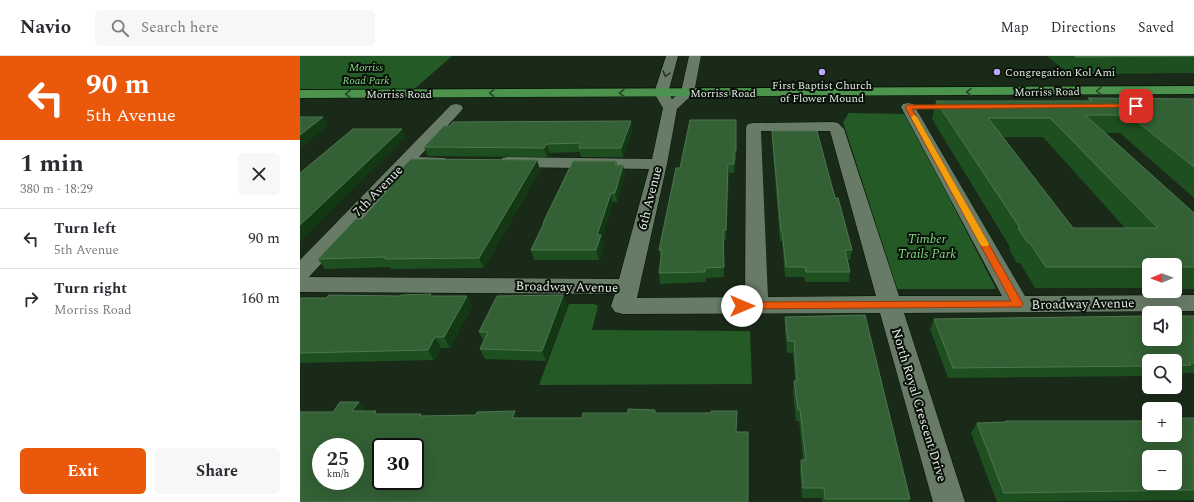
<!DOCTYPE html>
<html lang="en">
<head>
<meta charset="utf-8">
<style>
  :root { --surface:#fff; --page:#f7f7f7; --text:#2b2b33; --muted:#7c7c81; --line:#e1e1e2; --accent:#ea580c }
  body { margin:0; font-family:Spectral,serif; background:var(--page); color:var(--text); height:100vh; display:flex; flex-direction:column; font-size:15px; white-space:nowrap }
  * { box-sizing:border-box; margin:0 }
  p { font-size:13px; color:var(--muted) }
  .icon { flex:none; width:22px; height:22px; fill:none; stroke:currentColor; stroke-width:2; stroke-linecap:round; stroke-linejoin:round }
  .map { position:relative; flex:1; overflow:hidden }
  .sheet { display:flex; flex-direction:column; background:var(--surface); width:300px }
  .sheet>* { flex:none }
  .top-card { background:#ea580c; color:#fff; overflow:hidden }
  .needle { width:26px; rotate:269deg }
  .controls { position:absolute; left:842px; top:202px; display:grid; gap:8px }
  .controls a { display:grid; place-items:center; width:40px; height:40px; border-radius:6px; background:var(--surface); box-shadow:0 4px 16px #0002; font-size:20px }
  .speed { position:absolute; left:12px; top:382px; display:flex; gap:8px; font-size:20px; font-weight:700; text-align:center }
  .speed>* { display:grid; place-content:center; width:52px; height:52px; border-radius:50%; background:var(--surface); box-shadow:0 4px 16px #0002; line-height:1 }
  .speed small { font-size:10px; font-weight:400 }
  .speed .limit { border:2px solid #111; border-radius:6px; background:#fff; color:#111 }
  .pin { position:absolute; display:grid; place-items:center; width:34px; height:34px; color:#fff; margin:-17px; border-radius:8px; box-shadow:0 2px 6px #0006 }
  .me { position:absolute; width:44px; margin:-22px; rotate:90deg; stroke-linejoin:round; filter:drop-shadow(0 0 3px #0008) }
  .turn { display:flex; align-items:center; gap:14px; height:84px; padding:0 20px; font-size:18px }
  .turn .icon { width:52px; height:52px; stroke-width:2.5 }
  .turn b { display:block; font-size:28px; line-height:34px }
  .round { display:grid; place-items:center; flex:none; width:42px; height:42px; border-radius:6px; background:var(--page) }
  .headline { display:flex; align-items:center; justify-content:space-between; height:68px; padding:0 20px }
  h1 { font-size:24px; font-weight:700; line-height:30px }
  .cta { display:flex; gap:8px; margin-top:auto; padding:8px 20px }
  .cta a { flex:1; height:46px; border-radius:6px; background:var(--accent); color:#fff; font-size:16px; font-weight:700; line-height:46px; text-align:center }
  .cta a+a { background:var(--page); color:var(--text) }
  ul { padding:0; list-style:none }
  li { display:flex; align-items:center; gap:12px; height:60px; padding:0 20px; border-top:1px solid var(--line) }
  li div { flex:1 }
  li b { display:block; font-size:15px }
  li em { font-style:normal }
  header { display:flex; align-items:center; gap:24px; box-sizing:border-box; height:56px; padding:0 20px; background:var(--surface); border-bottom:1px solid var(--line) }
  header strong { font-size:19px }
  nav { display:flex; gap:22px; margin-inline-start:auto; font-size:14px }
  .search { width:280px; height:36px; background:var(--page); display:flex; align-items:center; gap:10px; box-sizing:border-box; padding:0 14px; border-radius:6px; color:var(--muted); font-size:15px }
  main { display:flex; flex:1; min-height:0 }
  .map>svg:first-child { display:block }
  .green { fill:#245a25 }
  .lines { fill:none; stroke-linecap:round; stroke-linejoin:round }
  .minor-casing { stroke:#041204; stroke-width:1 }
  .major-casing { stroke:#041204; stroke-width:1 }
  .minor { fill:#687b67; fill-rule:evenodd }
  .major { fill:#4c944e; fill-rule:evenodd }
  .wall { fill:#1e4f20; fill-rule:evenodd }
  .shaded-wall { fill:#133914 }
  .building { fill:#336035; stroke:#4f7650; fill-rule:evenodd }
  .oneway { stroke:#2a352a }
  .oneway2 { stroke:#274b28 }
  .route { fill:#ea580c; stroke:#983908 }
  .slow { fill:#f59e0b }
  .poi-dot { fill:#bbaaf6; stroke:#091009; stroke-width:1.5 }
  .labels { text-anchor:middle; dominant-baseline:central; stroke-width:4; stroke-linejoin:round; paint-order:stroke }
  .far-park-label { font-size:11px; font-style:italic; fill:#80d77f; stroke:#091009 }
  .far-poi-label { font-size:11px; fill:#e3ede2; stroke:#091009; text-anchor:start }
  .far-street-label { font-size:11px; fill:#e3ede2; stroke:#091009 }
  .street-label { font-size:13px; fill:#e3ede2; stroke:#091009 }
  .park-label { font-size:13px; font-style:italic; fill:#80d77f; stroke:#091009 }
</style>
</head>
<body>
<header>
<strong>Navio</strong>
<div class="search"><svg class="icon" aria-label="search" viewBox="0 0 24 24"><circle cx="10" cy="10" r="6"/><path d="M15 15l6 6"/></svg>Search here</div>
<nav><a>Map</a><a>Directions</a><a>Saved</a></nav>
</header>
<main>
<section class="sheet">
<div class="top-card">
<div class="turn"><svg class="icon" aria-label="left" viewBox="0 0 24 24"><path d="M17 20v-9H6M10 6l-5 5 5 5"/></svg><div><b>90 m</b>5th Avenue</div></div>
</div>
<div class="headline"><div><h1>1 min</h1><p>380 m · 18:29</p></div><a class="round"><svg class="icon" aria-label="close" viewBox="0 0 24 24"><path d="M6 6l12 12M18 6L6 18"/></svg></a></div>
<ul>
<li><svg class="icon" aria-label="left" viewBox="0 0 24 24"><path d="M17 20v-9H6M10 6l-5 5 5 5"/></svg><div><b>Turn left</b><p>5th Avenue</p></div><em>90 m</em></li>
<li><svg class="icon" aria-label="right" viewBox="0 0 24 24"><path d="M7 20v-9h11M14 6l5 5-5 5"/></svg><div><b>Turn right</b><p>Morriss Road</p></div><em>160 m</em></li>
</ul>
<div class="cta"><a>Exit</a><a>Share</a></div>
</section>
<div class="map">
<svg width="894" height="446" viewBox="0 0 894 446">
  <rect width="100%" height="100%" fill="#1a2a19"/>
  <!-- green -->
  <g class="green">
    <polygon points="0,0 152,0 112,35 0,35"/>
    <polygon points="549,57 606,58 696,233 597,233 543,66"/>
    <polygon points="269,248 294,248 298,250 292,274 450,275 452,328 239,329"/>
  </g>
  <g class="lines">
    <!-- minor casing -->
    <g class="minor-casing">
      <path id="minor" d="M366,0H378L368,37L372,43L381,36L389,0H401L394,37L377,53L367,108L337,242L445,241L446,71L448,68L453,67L533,66L538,67L544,73L599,240H702L601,51L603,48L608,47L613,48L615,51L725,240L894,239V255L604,257L665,446H633L580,257L323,258L315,256L311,250L315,238L0,236V204L151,49L156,48L161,49L163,52L161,55L119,101L145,102L147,106L145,110L139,111H110L9,221L319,223L349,113L208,111L202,110L200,106L202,102L208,101L352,103L363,52L354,37ZM461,75H530L576,240L468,241Z"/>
    </g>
    <!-- major casing -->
    <g class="major-casing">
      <polygon id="major" points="894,30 894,38 0,42 0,34"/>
    </g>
    <!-- minor -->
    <use href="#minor" class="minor"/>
    <!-- major -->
    <use href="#major" class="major"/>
  </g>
  <!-- wall -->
  <g class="wall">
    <polygon points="747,0 894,0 894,17 769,18"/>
    <path d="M788,42L894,43V142L820,77H806L894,157V233H875V209H849V232H735L720,207H717L709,193L710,191L632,63L636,45H787ZM702,81H743L825,172H773Z"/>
    <polygon points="436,64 436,104 435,104 434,117 429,117 426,184 424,184 424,221 406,222 406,226 360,228 359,217 361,203 359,194 380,112"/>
    <polygon points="331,65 332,74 323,101 281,101 280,96 249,97 247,101 128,100 124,91"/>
    <polygon points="472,75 535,142 552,194 550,204 548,204 550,216 549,226 505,226 504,221 485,221 482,185 480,185 472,84"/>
    <polygon points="237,104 240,114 184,212 91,213 90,211 25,213 18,203 62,163 90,132 88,127"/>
    <polygon points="316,105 317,109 323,109 325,119 317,146 313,146 302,181 304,189 299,204 234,204 231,194 243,168 243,167"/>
    <polygon points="263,239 267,249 246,305 185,303 180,293 184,286 179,276"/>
    <polygon points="167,240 172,250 150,292 141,292 134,304 0,307 0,242"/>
    <polygon points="894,260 894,317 884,317 882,320 875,320 875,305 849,305 849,320 648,322 630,273 634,263"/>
    <polygon points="485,261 610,443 609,446 522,446 522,442 502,442 500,415 501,404 503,404 499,365 496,365 493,337 494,325 495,325 493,297 487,297 485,273"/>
    <polygon points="894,362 894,444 697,446 671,377 677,367 704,366 706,365 848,365 849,363 849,379"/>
  </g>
  <!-- shaded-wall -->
  <g class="shaded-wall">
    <polygon points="23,61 28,70 0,92 0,79"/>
    <polygon points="331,65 332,74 323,101 321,92"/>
    <polygon points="102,73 106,81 0,186 0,169"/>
    <polygon points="247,88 249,97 247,101 244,92"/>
    <polygon points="237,104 240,114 184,212 179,202"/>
    <polygon points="428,108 429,117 426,184 426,174"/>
    <polygon points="323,109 325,119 317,146 315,137"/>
    <polygon points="311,137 313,146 302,181 304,189 299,204 296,194 297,179"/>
    <polygon points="263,239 267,249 246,305 242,295"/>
    <polygon points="167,240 172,250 150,292 144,281"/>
    <polygon points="135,281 141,292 134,304 128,294"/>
    <polygon points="59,346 71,360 52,355"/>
    <polygon points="215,355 222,370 212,362"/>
  </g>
  <!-- building -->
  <g class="building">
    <polygon points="775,0 894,0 776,1"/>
    <path d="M788,42L894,43V111L829,59H785L894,157V211H875V209H849V211H746L729,186H727L718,172H720L636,45H792ZM688,62H750L858,172H773Z"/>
    <polygon points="0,61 23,61 0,79"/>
    <polygon points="390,64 436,64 436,95 434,95 434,108 428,108 426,174 423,174 424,211 405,212 405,216 359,217 362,194 359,194 376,112 380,112"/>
    <polygon points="331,65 321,92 279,92 281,87 247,88 244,92 124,91 144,70 150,70 153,66"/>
    <polygon points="53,73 102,73 0,169 0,117"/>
    <polygon points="472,75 517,75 535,142 538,142 552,194 545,194 550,216 506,216 505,211 486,211 482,175 481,175"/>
    <polygon points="111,103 237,104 179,202 85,203 86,201 18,203 56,163 62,163 94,127 88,127"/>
    <polygon points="273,105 316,105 315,109 323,109 315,137 311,137 297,179 301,179 296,194 231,194 244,167 243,167"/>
    <polygon points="131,238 130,240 167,240 144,281 135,281 128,294 0,297 0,242 26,242 29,239 100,240 101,239"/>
    <polygon points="263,239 242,295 180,293 188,276 179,276 197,240"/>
    <polygon points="565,259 610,443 525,443 524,432 503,432 501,404 506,404 500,354 498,354 494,325 497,325 494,285 488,285 485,261"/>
    <polygon points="849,260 849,283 875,283 875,260 894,260 894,307 889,307 891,309 875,310 875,305 849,305 849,310 653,312 634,263"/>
    <path d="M40,346H59L52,355H76L75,358H121L120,360L176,359L177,356L215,355L212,362H282L283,357H328V353L355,354V357H411V355H437L436,376H448V446H0V356H33ZM21,391H55V425H21ZM81,391H115V425H81Z"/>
    <path d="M875,362H894V434L704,437L677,367L706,366V365H849V379H875ZM849,401H875V427H849Z"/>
  </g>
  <!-- one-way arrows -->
  <defs><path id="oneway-chevron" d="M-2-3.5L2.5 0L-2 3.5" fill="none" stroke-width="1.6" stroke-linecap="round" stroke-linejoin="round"/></defs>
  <use class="oneway" href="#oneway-chevron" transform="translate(366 18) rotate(106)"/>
  <g class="oneway2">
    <use href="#oneway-chevron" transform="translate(799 35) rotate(179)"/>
    <use href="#oneway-chevron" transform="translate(669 36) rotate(180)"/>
    <use href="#oneway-chevron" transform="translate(192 37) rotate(180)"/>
    <use href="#oneway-chevron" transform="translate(322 37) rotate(180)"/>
    <use href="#oneway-chevron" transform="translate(48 38) rotate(180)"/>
  </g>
  <!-- route -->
  <polygon class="route" points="836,48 839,49 839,51 612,53 723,248 721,251 442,253 437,250 442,246 711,245 605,51 608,49"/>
  <!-- slow -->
  <polygon class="slow" points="614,59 617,61 689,188 688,190 682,190 680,188 611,61"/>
  <!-- markers -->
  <g class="poi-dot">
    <circle cx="522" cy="16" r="4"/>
    <circle cx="697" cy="16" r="4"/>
  </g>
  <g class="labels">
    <!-- far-park labels -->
    <g class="far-park-label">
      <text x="66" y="11">Morriss<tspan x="66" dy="13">Road Park</tspan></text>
    </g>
    <!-- far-poi labels -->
    <g class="far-poi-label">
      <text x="705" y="16">Congregation Kol Ami</text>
      <text x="522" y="29" text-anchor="middle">First Baptist Church<tspan x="522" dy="13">of Flower Mound</tspan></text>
    </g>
    <!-- far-street labels -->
    <g class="far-street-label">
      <text transform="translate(747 36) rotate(-1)">Morriss Road</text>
      <text x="423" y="37">Morriss Road</text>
      <text x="99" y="38">Morriss Road</text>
    </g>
    <!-- street labels -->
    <g class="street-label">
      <text transform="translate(78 135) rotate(-46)">7th Avenue</text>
      <text transform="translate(350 142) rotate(-76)">6th Avenue</text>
      <text transform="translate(267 231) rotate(1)">Broadway Avenue</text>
      <text transform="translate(783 248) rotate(-1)">Broadway Avenue</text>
      <text transform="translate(619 349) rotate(73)">North Royal Crescent Drive</text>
    </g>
    <!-- park labels -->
    <g class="park-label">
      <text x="627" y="183">Timber<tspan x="627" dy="15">Trails Park</tspan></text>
    </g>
  </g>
</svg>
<div class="controls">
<a><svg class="needle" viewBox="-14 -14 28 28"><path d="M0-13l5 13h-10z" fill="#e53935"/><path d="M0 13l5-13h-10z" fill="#7c7c81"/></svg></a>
<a><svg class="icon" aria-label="sound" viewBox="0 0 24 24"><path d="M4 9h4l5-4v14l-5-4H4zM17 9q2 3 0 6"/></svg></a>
<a><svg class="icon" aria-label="search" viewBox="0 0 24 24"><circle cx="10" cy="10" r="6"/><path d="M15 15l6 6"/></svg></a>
<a>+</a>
<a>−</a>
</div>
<div class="speed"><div>25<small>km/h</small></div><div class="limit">30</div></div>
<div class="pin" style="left:836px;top:50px;background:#d93025"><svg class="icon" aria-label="arrive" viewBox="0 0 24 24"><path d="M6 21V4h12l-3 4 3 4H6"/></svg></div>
<svg class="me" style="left:442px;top:250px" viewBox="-20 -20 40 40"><circle r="19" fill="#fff"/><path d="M0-13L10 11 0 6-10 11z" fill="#ea580c"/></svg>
</div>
</main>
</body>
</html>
